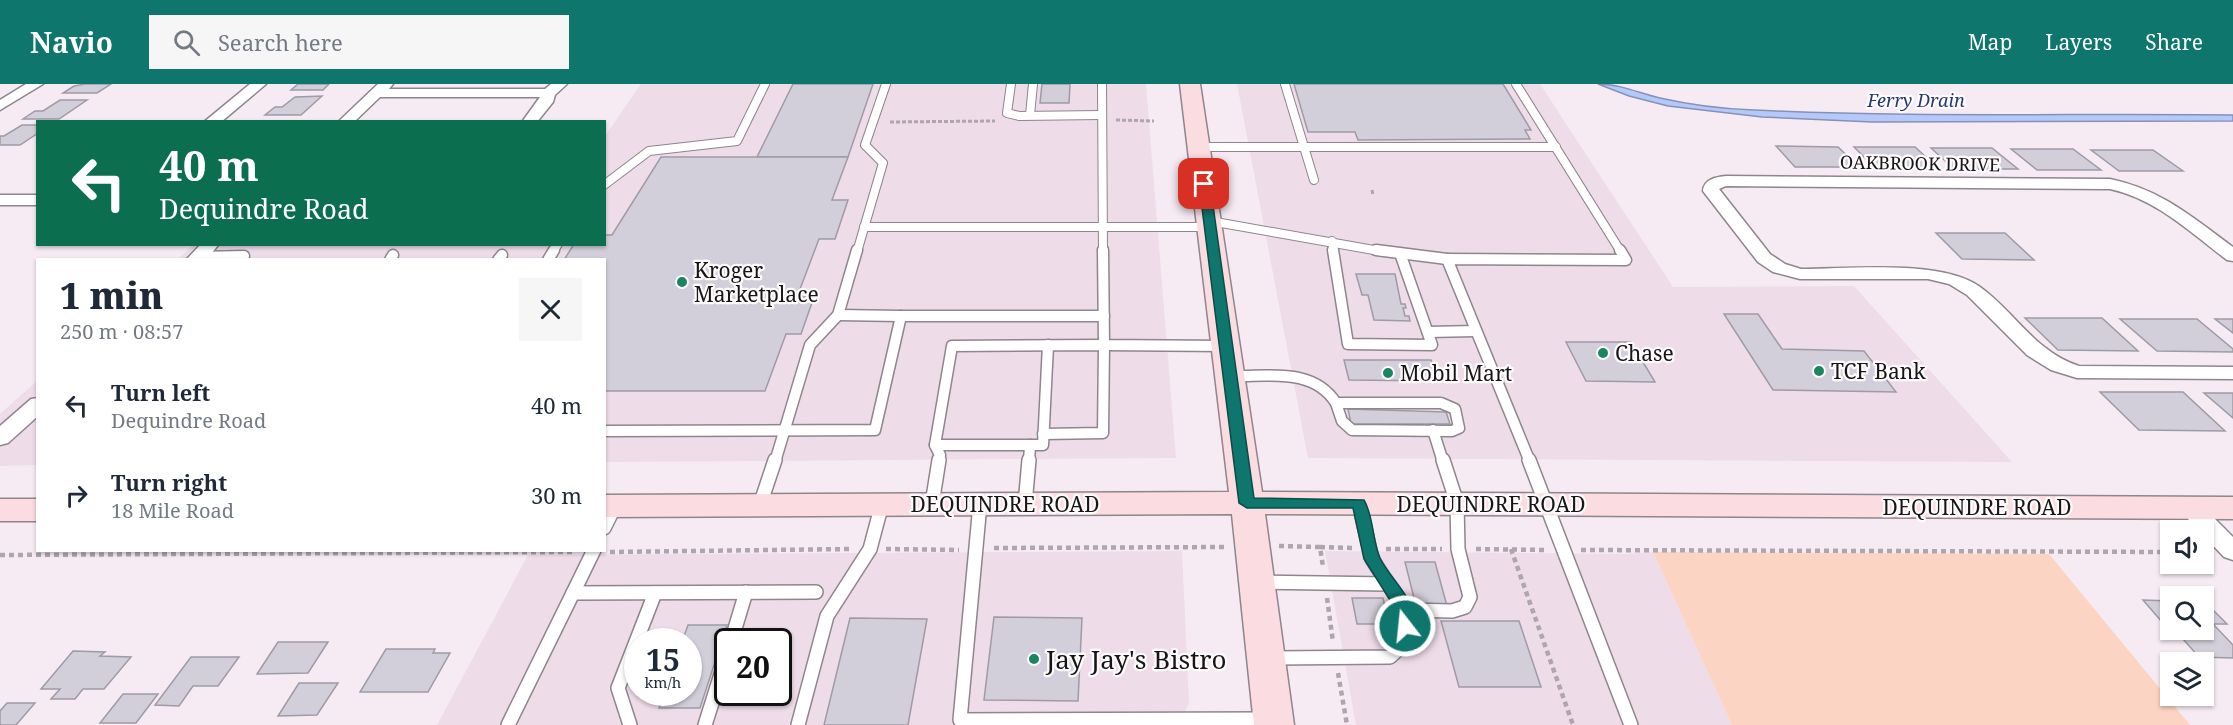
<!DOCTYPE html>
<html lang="en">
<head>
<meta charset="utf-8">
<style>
  :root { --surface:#fff; --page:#f6f6f7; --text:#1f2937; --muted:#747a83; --accent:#0f766e }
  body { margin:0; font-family:"Noto Serif",serif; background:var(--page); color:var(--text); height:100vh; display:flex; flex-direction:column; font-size:22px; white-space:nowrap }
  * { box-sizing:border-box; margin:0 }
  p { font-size:20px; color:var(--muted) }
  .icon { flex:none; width:33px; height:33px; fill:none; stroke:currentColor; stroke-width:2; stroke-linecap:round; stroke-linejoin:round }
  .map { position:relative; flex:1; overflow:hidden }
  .drawer { position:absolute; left:36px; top:174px; width:570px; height:294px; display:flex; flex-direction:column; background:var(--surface); border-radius:0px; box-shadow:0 2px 4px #0004 }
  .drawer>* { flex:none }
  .banner { position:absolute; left:36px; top:36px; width:570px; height:126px; border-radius:0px; box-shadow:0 2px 4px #0004; background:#0b6e4f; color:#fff; overflow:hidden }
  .tools { position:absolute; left:2160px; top:436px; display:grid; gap:12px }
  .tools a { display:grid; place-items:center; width:54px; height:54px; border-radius:0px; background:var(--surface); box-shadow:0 2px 4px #0004; font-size:30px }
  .speed { position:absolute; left:624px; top:544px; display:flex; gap:12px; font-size:30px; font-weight:700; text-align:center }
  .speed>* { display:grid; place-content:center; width:78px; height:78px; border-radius:50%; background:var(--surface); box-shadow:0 2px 4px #0004; line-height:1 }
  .speed small { font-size:15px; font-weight:400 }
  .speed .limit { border:3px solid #111; border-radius:9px; background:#fff; color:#111 }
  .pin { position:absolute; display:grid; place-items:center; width:51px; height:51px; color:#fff; margin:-26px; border-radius:12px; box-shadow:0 3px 9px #0006 }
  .me { position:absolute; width:66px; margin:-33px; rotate:344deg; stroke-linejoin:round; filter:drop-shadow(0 0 4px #0008) }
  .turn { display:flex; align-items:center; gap:21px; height:126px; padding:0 24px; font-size:27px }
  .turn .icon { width:78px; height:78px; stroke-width:2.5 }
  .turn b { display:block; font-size:42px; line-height:51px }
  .round { display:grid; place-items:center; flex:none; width:63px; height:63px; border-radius:0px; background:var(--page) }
  .head { display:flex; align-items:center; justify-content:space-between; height:102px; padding:0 24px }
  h1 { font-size:36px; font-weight:800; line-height:45px }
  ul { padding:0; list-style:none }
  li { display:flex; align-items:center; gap:18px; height:90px; padding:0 24px }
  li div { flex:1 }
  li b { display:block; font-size:22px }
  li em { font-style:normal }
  header { display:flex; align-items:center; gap:36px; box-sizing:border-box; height:84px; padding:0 30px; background:var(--accent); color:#fff }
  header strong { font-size:28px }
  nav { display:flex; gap:33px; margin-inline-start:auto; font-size:21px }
  .search { width:420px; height:54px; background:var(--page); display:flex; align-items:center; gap:15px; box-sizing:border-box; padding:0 21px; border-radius:0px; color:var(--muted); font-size:22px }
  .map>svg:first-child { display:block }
  .built { fill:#eedce9; fill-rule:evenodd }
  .green { fill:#fbd4c3 }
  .water { fill:#b4c8fa; stroke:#8592b6; stroke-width:1.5 }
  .building { fill:#d3cfda; stroke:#9f9ba6; stroke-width:1.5 }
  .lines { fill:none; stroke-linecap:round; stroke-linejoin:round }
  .service-far2-casing { stroke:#8f858c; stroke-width:10 }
  .service-far1-casing { stroke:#8f858c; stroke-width:13 }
  .service-casing { stroke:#8f858c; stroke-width:16 }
  .minor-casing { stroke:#8f858c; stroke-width:3 }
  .secondary-casing { stroke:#8f858c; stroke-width:3 }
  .path-far1 { stroke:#aea6ac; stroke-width:3; stroke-dasharray:4 2; stroke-linecap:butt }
  .path { stroke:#aea6ac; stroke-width:4.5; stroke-dasharray:5 4; stroke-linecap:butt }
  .service-far2 { stroke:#fff; stroke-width:8 }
  .service-far1 { stroke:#fff; stroke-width:10 }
  .service { stroke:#fff; stroke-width:13 }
  .minor { fill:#fff; fill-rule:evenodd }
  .secondary { fill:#fbdce1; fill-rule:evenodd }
  .route { fill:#0f766e; stroke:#0a4d48; stroke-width:1.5 }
  .poi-dot { fill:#1a8561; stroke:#fefbfd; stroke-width:2 }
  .labels { text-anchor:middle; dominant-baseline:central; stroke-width:4.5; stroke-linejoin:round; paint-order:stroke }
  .far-water-label { font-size:18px; font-style:italic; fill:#253872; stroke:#fefbfd }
  .far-street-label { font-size:18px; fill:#181517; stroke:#fefbfd }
  .poi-label { font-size:21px; fill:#181517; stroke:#fefbfd; text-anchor:start }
  .street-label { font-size:21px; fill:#181517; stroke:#fefbfd }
  .near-poi-label { font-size:26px; fill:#181517; stroke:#fefbfd; text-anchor:start }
</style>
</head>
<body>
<header>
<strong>Navio</strong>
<div class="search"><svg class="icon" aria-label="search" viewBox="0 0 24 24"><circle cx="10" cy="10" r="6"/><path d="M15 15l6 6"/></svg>Search here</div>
<nav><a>Map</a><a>Layers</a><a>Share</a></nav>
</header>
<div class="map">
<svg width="2233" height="641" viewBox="0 0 2233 641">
  <rect width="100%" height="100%" fill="#f6ebf3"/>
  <!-- built -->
  <g class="built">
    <polygon points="641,0 1146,0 1176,374 605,378 604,176 177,176 194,160 604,160 605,52"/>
    <polygon points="1237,0 1540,0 1673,203 1854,202 2012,378 1308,374"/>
    <polygon points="37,297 37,381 0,382 0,330"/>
    <path d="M1182,467L1189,619L1186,625L1187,641H437L528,471ZM638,558H688V609H638ZM728,558H778V609H728Z"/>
    <polygon points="1325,467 1626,470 1653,468 1732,641 1356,641"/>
  </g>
  <!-- green -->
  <polygon class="green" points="1653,468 2049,470 2190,641 1732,641"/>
  <!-- water -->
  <path class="water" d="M1598,0C1620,0 1639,9 1660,14C1691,21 1722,25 1754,26C1914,34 2074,29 2233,31V37L1872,38L1762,33L1668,22L1629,12Z"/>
  <!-- building -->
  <g class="building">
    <polygon points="85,0 111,0 97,9 63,9 74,2"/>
    <polygon points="298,0 329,0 323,6 291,6"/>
    <polygon points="793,0 873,0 848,73 757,73"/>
    <polygon points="1042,0 1070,0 1069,19 1040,19"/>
    <polygon points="1294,0 1503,0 1531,46 1525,46 1530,55 1358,56 1355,48 1308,48"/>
    <polygon points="322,12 301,31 265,31 275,23 282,23 295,13"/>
    <polygon points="60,16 87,16 59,35 23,35 35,27 43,27"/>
    <polygon points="22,41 38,41 38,49 20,61 0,61 0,52 4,52"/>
    <polygon points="1776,62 1838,63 1859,83 1795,83"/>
    <polygon points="1854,63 1915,63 1938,84 1875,84"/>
    <polygon points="1931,64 1992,64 2018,85 1954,85"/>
    <polygon points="2011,65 2073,65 2101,86 2037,86"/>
    <polygon points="2091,66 2153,66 2183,87 2119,87"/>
    <polygon points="661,73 848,73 832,116 848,116 835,155 819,155 797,213 814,213 801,250 786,250 765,307 604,307 604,176 564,176 574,160 604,160 604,151 612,151"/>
    <polygon points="1936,149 2005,149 2034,176 1962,175"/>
    <polygon points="1356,190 1395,190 1401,220 1405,220 1406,224 1403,224 1405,232 1409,232 1410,237 1374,236 1368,211 1362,211"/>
    <polygon points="1724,230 1758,230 1782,265 1864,267 1896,308 1773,306"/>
    <polygon points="2025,234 2102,234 2138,267 2058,266"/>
    <polygon points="2120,235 2197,235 2233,265 2233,268 2157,267"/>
    <polygon points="2215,235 2233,235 2233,249"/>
    <polygon points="1566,258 1631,258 1655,298 1586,297"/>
    <polygon points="1344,276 1431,276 1439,297 1349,296"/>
    <polygon points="2100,308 2183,308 2225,347 2139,346"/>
    <polygon points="2204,309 2233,309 2233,334"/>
    <polygon points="1348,325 1446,328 1450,340 1351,340"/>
    <polygon points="1405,478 1435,478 1447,522 1416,522"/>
    <polygon points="1352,514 1383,514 1389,540 1357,540"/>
    <polygon points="2143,516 2170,517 2170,541 2163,539"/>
    <polygon points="2204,517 2227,540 2213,540 2233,561 2233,574 2199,573 2175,546 2204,546"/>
    <polygon points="994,533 1082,534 1078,617 984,616"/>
    <polygon points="850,534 927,535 908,641 824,641"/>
    <polygon points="1441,537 1519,537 1541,603 1459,603"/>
    <polygon points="688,541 727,541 700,624 659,624 664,609 688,609 688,558 682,558"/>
    <polygon points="278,558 328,558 308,589 257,590"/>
    <polygon points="386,565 435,565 433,569 450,569 428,608 360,608"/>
    <polygon points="73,567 105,568 100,572 131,573 104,605 83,605 75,615 51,615 60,605 41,605"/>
    <polygon points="191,573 239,573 218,602 193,602 179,622 155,621"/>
    <polygon points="299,599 338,599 317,631 278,632"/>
    <polygon points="123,610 158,610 136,639 100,639"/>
    <polygon points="7,619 35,619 16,641 0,641 0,627"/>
  </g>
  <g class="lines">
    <!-- service-far2 casing -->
    <g class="service-far2-casing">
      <g id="service-far2">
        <polyline points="1011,0 1007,29 1019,32 1101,31"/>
        <polyline points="1102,0 1103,168"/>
        <polyline points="1285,0 1314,96"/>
        <polyline points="1516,0 1621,168"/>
        <polyline points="1030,31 1033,0"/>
        <polyline points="1199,63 1556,63"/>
        <polyline points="604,101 649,67 737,57 765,0"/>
        <polyline points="1210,137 1385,168"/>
        <polyline points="864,143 1210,143"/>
        <polyline points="1332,157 1334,168"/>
        <polyline points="553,168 558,160"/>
        <polyline points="857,168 883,79 865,61 886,0"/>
      </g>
    </g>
    <!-- service-far1 casing -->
    <g class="service-far1-casing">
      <g id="service-far1">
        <polyline points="1103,166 1104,261 1224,262"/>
        <polyline points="1333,166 1348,260 1432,261 1401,172"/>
        <polyline points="1376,166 1447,175"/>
        <polyline points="197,173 244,172"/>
        <polyline points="390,176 393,171"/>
        <polyline points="498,176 502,171"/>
        <polyline points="548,176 554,166"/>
        <polyline points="838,231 901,232"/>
        <polyline points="1428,248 1475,247"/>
        <path d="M1231,292C1268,293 1313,283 1336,319"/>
        <polygon points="1336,319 1441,319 1455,325 1459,344 1452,347 1352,346 1342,337"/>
        <polyline points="1433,346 1443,378"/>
        <polyline points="604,347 875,346 901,232 1104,232"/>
        <polyline points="935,361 1043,361 1048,261"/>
        <polyline points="775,378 810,261 838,231 857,166"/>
        <polyline points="939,378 940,371 935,361 952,262 1104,261 1103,349 1043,350"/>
        <polyline points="1029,378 1030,361"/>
        <polyline points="1530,378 1447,175 1626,176 1620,166"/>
      </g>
    </g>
    <!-- service casing -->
    <g class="service-casing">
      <g id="service">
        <polyline points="1529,376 1631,641"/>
        <polyline points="1359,419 1372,475 1405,526 1452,527 1465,523 1470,513 1458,465 1457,419 1443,376"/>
        <polyline points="932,420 939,376"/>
        <polyline points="980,420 960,636 1267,635"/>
        <polyline points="1025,420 1029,376"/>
        <polyline points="760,421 775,376"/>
        <polyline points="604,444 615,422"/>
        <polyline points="594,466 573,509 816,508"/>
        <polyline points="1262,498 1388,500"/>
        <polyline points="731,558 746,508"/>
        <polyline points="1273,574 1390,573 1405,559 1405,526"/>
        <polyline points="508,641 573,509"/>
        <polyline points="630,641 618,604 655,509"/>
        <polyline points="705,641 728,568"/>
        <polyline points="798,641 827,532 870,465 882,420"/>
      </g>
    </g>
    <!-- minor casing -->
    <g class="minor-casing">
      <g id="minor">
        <polygon points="26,0 43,0 0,26 0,16"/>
        <polygon points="250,0 266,0 221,38 204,38"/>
        <polygon points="378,0 393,0 389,5 545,5 551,0 567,0 555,11 553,18 537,38 522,38 540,13 380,13 354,38 338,38"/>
        <path d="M1726,92L2110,95C2162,106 2192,133 2233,163V177L2227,176C2190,148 2156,115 2110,105L1726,102L1719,105L1770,170L1785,180L1801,185C1848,185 1942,175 1980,203C2015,228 2035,268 2079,282L2233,283V295L2077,294L2051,286L2027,271L1967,211L1949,200L1928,195H1800L1773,188L1758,178L1703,107C1704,95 1716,93 1726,92Z"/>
        <rect x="0" y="111" width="38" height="10"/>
        <polygon points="201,160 219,160 206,176 186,176"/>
        <polygon points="38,314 38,332 8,359 0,361 0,342 31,315"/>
        <polygon points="2190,416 2198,418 2233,453 2233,476 2224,473 2204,452 2204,447 2199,447 2178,424 2182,418"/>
      </g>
    </g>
    <!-- secondary casing -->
    <g class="secondary-casing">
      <g id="secondary">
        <polygon points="1180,0 1200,0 1262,408 2233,413 2233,435 1265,430 1294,641 1254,641 1232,430 604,433 604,411 1229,408"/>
        <rect x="0" y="415" width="38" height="22"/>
      </g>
    </g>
    <!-- path-far1 -->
    <g class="path-far1">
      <polyline points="1116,36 1154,37"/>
      <polyline points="890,38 995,37"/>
      <polyline points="1372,106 1373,111"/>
    </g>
    <!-- path -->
    <g class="path">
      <polyline points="1279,462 1320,463 1323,483"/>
      <polyline points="1320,463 1352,464"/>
      <polyline points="994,464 1226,463"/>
      <polyline points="886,465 959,466"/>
      <polyline points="1386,465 1442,465"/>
      <polyline points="1476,465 1547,466"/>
      <polyline points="1511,465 1573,641"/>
      <polyline points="1581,466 2170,468"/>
      <polyline points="610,468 851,465"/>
      <polyline points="0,471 575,468"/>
      <polyline points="1327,514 1333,558"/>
      <polyline points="1338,589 1347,641"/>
    </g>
    <!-- service-far2 -->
    <use href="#service-far2" class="service-far2"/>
    <!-- service-far1 -->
    <use href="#service-far1" class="service-far1"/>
    <!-- service -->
    <use href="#service" class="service"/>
    <!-- minor -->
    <use href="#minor" class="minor"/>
    <!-- secondary -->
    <use href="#secondary" class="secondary"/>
  </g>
  <!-- route -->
  <path class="route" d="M1204,97L1210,100L1254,414L1364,416C1374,433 1372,456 1380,474C1389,495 1425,522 1411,547L1405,549L1399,547L1397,542V527L1364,475L1353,424H1247L1239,419L1199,100Z"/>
  <!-- markers -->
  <g class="poi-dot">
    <circle cx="682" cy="198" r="6"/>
    <circle cx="1603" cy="269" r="6"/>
    <circle cx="1819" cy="287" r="6"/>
    <circle cx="1388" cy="289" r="6"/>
    <circle cx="1034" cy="575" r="6"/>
  </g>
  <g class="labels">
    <!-- far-water labels -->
    <g class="far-water-label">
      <text x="1916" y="16">Ferry Drain</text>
    </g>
    <!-- far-street labels -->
    <g class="far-street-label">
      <text transform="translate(1920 79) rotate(1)">OAKBROOK DRIVE</text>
    </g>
    <!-- poi labels -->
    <g class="poi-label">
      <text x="694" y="186">Kroger<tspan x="694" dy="24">Marketplace</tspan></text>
      <text x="1615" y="269">Chase</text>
      <text x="1831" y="287">TCF Bank</text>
      <text x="1400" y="289">Mobil Mart</text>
    </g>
    <!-- street labels -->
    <g class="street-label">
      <text x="1005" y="420">DEQUINDRE ROAD</text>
      <text x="1491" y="420">DEQUINDRE ROAD</text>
      <text x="1977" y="423">DEQUINDRE ROAD</text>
    </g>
    <!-- near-poi labels -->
    <g class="near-poi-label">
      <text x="1046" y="575">Jay Jay's Bistro</text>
    </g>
  </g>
</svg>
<div class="tools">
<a><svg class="icon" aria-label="sound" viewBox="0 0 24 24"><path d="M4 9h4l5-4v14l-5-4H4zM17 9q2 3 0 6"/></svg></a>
<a><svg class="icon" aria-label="search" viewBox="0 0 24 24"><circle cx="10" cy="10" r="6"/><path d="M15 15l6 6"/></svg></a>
<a><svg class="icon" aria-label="layers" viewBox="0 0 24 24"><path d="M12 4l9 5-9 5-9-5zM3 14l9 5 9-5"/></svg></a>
</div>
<div class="speed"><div>15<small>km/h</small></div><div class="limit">20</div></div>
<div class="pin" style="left:1204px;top:100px;background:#d93025"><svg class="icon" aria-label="arrive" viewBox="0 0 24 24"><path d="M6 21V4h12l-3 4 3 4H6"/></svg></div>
<svg class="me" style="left:1405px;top:542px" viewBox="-20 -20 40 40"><circle r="17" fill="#0f766e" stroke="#fff" stroke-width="3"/><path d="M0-11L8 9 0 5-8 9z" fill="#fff"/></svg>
<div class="banner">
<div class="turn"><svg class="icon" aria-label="left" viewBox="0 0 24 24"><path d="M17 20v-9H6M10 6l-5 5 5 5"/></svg><div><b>40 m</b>Dequindre Road</div></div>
</div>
<section class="drawer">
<div class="head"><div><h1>1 min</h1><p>250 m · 08:57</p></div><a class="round"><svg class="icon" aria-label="close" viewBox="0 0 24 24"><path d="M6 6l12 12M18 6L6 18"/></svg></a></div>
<ul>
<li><svg class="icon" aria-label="left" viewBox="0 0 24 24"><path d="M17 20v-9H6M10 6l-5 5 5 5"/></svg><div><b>Turn left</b><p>Dequindre Road</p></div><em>40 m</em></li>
<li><svg class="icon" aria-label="right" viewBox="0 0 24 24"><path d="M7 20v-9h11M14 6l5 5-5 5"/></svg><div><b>Turn right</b><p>18 Mile Road</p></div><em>30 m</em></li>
</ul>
</section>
</div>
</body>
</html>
